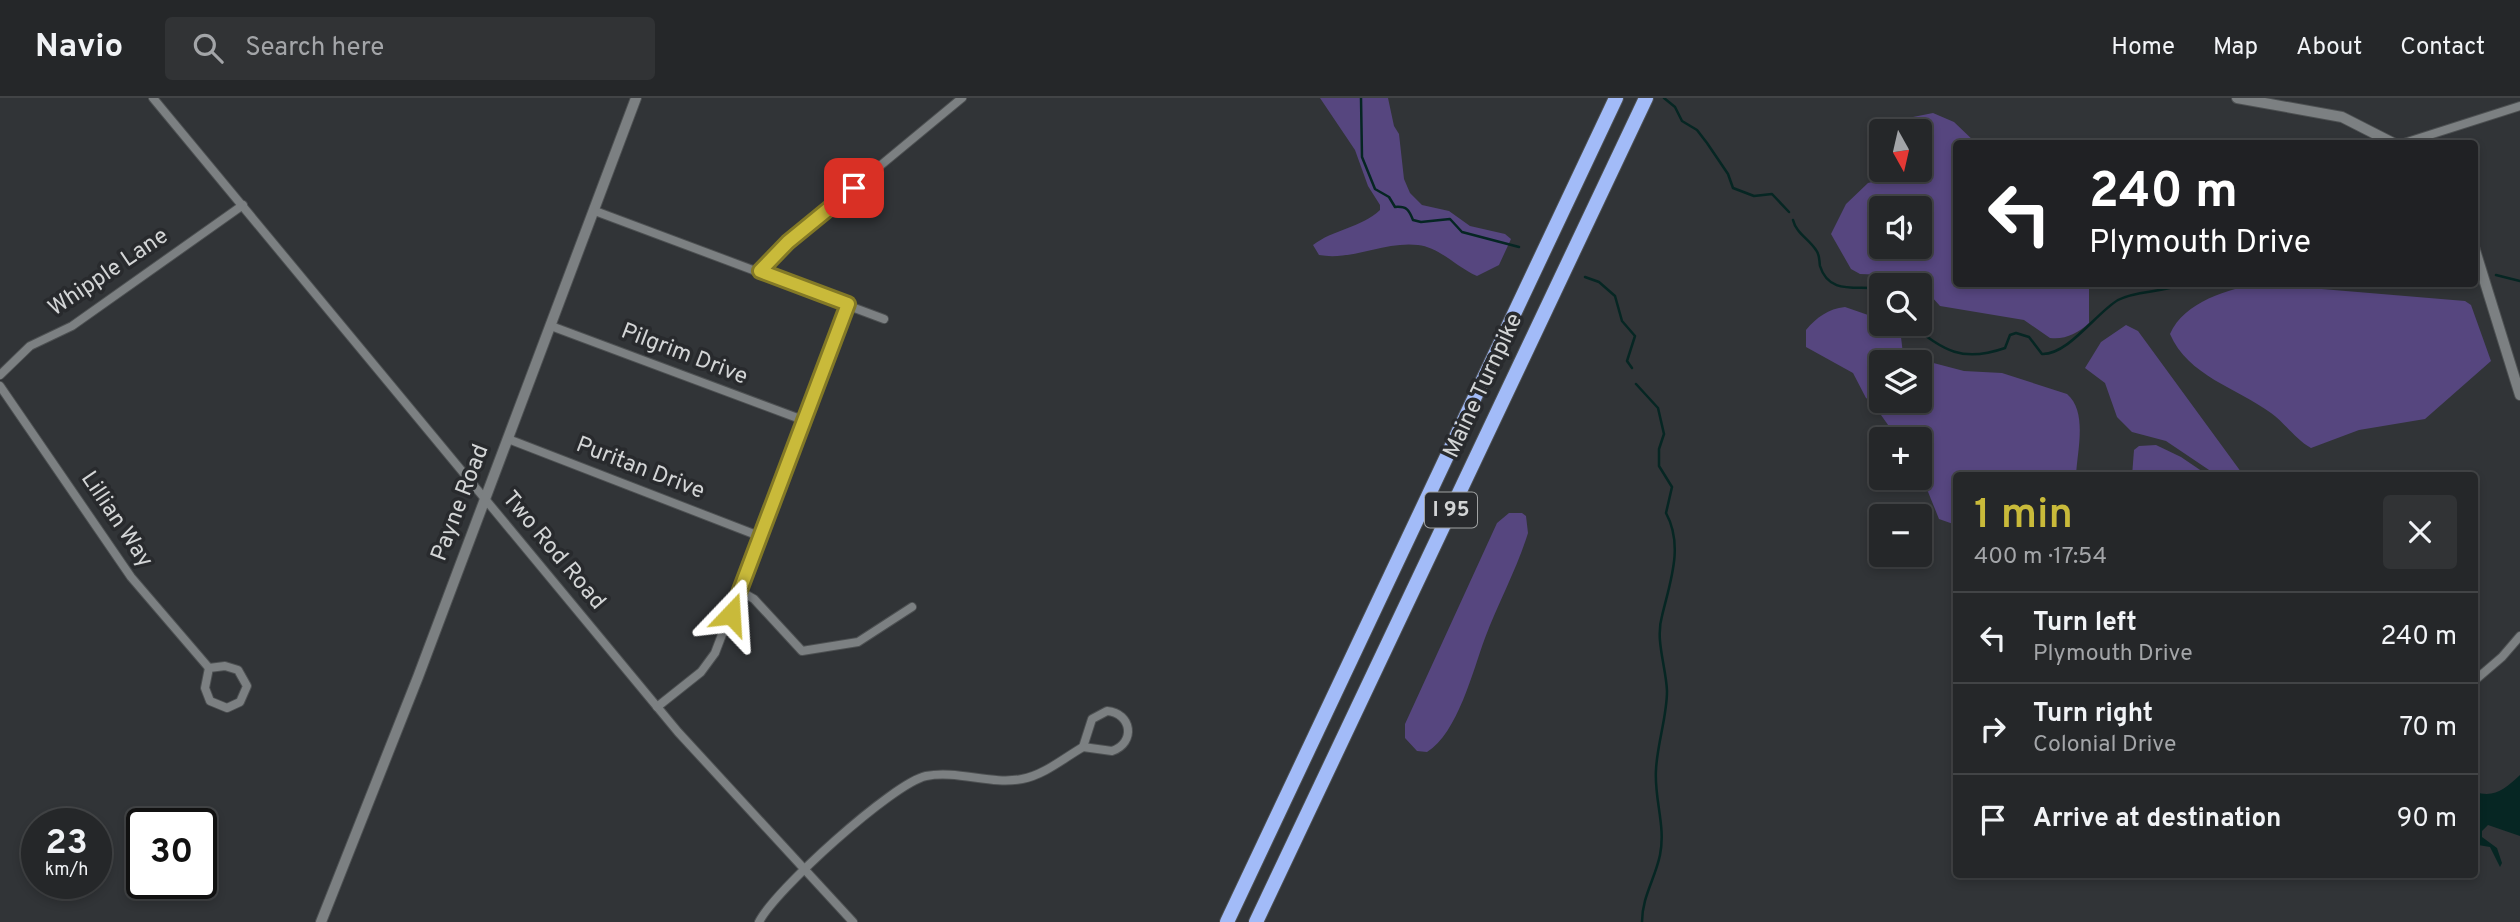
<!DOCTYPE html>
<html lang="en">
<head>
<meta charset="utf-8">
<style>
  :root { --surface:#252729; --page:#313335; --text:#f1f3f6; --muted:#a3a5a8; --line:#424446; --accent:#c9ba3a }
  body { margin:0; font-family:Overpass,sans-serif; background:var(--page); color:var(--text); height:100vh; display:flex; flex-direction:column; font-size:26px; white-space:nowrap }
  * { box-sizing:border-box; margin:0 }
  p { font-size:23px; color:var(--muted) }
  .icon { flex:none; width:38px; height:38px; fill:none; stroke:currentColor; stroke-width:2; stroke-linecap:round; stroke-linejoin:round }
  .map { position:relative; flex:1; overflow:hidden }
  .side { position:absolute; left:1953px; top:374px; width:525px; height:406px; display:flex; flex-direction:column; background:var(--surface); border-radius:7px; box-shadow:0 4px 10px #0003,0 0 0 2px var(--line) }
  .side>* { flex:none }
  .hud { position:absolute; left:1953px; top:42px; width:525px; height:147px; border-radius:7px; box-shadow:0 4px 10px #0003,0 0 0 2px var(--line); background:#202124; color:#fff; overflow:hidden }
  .needle { width:46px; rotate:172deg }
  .controls { position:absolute; left:1869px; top:21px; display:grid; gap:14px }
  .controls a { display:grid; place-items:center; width:63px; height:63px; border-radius:7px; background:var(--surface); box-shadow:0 4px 10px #0003,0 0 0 2px var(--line); font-size:35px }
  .speed { position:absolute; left:21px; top:710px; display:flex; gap:14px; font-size:35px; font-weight:700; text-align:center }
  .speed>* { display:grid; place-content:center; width:91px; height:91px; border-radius:50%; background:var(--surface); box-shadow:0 4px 10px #0003,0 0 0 2px var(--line); line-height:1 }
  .speed small { font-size:18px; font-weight:400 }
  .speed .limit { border:4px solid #111; border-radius:10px; background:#fff; color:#111 }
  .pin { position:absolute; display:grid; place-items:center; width:60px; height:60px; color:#fff; margin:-30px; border-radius:14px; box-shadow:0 4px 10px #0006 }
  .me { position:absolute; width:77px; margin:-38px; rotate:20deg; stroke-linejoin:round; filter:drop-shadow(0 0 5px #0008) }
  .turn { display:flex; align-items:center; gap:24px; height:147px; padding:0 21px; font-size:32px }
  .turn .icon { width:91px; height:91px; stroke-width:2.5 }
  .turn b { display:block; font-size:49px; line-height:60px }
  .round { display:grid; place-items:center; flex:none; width:74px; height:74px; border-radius:7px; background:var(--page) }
  .headline { display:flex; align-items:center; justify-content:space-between; height:119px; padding:0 21px }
  h1 { font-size:42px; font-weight:600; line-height:52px; color:var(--accent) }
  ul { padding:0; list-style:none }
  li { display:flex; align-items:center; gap:21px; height:91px; padding:0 21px; border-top:2px solid var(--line) }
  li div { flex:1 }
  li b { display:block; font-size:26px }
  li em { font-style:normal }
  header { display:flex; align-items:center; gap:42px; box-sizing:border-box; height:98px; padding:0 35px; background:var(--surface); border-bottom:2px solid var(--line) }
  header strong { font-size:33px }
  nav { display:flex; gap:38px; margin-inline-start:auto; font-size:24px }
  .search { width:490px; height:63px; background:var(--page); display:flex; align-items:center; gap:18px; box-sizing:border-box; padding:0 24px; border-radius:7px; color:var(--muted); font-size:26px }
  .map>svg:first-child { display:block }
  .green { fill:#56467f; fill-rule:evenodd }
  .water { fill:#062623 }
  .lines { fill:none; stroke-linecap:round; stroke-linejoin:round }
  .stream { stroke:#062623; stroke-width:2.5 }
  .street-casing { stroke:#4d5052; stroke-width:10 }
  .secondary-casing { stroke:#4d5052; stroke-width:12 }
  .highway-casing { stroke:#4d5052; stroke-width:16 }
  .street { stroke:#7c8082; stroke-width:8 }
  .secondary { stroke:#7c8082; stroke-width:10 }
  .highway { stroke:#a2bbf8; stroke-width:14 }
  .route-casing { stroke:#837926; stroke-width:18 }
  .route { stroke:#c9ba3a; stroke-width:12 }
  .labels { text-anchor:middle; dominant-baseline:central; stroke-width:7; stroke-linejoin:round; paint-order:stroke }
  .shield { fill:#282a2d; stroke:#a0a2a3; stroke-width:2 }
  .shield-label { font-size:21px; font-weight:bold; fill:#d3d5d6 }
  .street-label { font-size:23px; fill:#d3d5d6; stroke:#282a2d }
</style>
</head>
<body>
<header>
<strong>Navio</strong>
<div class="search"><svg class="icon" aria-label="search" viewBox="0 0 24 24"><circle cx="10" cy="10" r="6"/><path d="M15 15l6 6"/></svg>Search here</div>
<nav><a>Home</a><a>Map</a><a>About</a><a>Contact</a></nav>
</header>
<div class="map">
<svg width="2520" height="824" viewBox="0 0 2520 824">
  <rect width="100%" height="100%" fill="#313437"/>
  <!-- green -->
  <g class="green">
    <path d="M1320,0H1388L1394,28L1399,36L1404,81L1410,95L1422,107L1449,113L1470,128L1505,136L1511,141L1499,167L1477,178C1458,170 1439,149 1418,147C1385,143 1352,163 1319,157L1313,147C1334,131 1361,130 1380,112V107L1368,88L1355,52Z"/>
    <path d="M1933,15L1954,24L1976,45L1956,46V186H2098L2089,187V225C2078,235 2065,242 2050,240L2024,222L1940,208L1913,178L1860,176L1851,171L1831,136L1846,106L1868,85L1920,72L1924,44L1913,19ZM1920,110V149H1881V110Z"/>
    <path d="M2261,186L2465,203L2471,207L2491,263L2425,321L2359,332L2311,350C2295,341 2285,325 2271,315C2237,290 2188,278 2170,236C2184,204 2229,190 2261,186Z"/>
    <path d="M1845,209L1871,218L1901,239L1903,256L1900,264H1881V301L1876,306L1866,300L1853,275L1806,249V232C1817,219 1828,211 1845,209Z"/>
    <polygon points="2126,227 2138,233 2244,378 2218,378 2166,343 2132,334 2117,319 2105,285 2085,270 2101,244"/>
    <path d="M1922,262L1964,273L2002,275L2067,296C2088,314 2077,353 2076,378H1956V427L1939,421L1920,374V341H1898L1881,317L1888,303H1920V264H1916Z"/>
    <polygon points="2156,347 2181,359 2209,378 2132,378 2134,352 2139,348"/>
    <path d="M1509,415H1522L1526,418L1528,435C1517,471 1498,505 1485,540C1473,572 1458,635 1427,654L1417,653L1405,640V626L1497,425Z"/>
  </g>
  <!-- water -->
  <path class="water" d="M2520,677V738L2488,727L2482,733V739L2497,750L2502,765L2500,769L2490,749L2478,747L2475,755V694C2495,700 2505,691 2520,677Z"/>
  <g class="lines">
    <!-- stream -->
    <g class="stream">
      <path d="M1361,0L1362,59L1375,91L1389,99L1395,109C1407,108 1409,112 1413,122L1421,124L1450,121L1462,134L1519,149"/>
      <polyline points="1664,0 1675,9 1682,23 1697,32 1707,45 1728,76 1733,90 1754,98 1772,96 1789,114"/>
      <path d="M1793,122C1796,135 1809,141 1816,152C1820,157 1819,162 1820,168C1828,194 1851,189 1871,190L1881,207"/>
      <polyline points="2496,177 2520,183"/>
      <polyline points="1585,179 1599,184 1615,198 1622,223 1635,238 1627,263 1632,270"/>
      <polyline points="2429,186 2433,186"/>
      <path d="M1910,226C1945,253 1962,265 2005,250L2010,237L2016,235L2029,239L2042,256C2068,257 2096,215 2118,202C2136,192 2162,195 2182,186"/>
      <path d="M1636,286L1658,310L1664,336L1659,351V368L1672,389L1666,415C1684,448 1670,484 1662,518C1655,542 1666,568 1667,593C1667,619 1657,646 1656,672C1654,701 1666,728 1660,757C1655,781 1642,799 1642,824"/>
    </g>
    <!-- street casing -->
    <g class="street-casing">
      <g id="street">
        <polyline points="153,0 678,634 853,824"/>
        <polyline points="2401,46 2520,8"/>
        <polyline points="595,113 884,221"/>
        <polyline points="760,173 788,144 962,0"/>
        <polyline points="551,228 803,322"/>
        <polyline points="0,277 30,248 72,228 243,107"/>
        <polyline points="0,288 131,479 209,570"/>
        <polyline points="508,341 759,438"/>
        <polyline points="740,493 754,501 802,553 858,544 912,509"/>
        <polygon points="225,568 238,572 247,588 240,604 227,610 210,603 205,590 209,570"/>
        <polyline points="2474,583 2502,559 2520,538"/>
        <polyline points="657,609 701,574 715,555 848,206"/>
        <path d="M1107,613C1132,615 1136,645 1112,653L1083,649L1092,621Z"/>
        <path d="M759,824C774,793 893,685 926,678C958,672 991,687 1022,681C1044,677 1064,660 1083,649"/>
      </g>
    </g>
    <!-- secondary casing -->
    <g class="secondary-casing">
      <g id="secondary">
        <polyline points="2237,0 2342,19 2395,46"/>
        <polyline points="2474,149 2520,297"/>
        <polyline points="321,824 418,579 636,0"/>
      </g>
    </g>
    <!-- highway casing -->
    <g class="highway-casing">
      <g id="highway">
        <polyline points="1227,824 1616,0"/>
        <polyline points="1256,824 1646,0"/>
      </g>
    </g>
    <!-- street -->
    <use href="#street" class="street"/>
    <!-- secondary -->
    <use href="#secondary" class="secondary"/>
    <!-- highway -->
    <use href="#highway" class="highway"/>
  </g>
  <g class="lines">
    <!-- route casing -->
    <g class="route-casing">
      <polyline id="route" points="731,516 848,206 760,173 788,144 854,90"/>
    </g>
    <!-- route -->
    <use href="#route" class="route"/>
  </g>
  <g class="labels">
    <!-- shield labels -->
    <rect class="shield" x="1425" y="394.5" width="52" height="35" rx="5"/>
    <g class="shield-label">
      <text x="1451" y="412">I 95</text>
    </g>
    <!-- street labels -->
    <g class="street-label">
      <text transform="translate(109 175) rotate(-34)">Whipple Lane</text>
      <text transform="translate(684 257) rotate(21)">Pilgrim Drive</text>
      <text transform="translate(1484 288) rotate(-65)">Maine Turnpike</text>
      <text transform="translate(640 371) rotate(21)">Puritan Drive</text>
      <text transform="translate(461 405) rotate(-69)">Payne Road</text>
      <text transform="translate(116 422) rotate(56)">Lillian Way</text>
      <text transform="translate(553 453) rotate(50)">Two Rod Road</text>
    </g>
  </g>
</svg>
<div class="controls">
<a><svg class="needle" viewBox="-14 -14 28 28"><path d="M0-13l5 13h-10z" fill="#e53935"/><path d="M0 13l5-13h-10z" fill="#a3a5a8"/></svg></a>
<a><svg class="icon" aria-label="sound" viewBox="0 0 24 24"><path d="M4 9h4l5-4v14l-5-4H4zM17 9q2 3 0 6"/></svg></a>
<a><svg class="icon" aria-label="search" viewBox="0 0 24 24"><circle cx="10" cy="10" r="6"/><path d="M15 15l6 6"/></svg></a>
<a><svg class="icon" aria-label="layers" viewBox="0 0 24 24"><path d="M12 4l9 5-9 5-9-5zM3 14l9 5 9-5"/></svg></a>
<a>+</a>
<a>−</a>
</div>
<div class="speed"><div>23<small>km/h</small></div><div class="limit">30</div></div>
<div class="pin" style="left:854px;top:90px;background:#d93025"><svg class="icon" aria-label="arrive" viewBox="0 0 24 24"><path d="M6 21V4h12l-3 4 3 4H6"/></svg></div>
<svg class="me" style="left:731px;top:516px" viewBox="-20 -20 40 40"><path d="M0-17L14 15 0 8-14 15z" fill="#c9ba3a" stroke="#fff" stroke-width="4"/></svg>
<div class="hud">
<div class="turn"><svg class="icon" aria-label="left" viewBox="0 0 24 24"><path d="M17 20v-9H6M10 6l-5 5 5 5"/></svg><div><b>240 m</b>Plymouth Drive</div></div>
</div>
<section class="side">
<div class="headline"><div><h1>1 min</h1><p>400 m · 17:54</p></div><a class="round"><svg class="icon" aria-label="close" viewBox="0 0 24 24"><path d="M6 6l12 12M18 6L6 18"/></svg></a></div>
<ul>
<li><svg class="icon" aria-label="left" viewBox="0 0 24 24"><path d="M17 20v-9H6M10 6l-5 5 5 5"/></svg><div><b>Turn left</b><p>Plymouth Drive</p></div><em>240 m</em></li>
<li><svg class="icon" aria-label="right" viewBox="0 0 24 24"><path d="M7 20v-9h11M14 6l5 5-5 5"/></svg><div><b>Turn right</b><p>Colonial Drive</p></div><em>70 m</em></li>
<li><svg class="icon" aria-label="arrive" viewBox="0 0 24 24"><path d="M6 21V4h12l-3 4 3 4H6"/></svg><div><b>Arrive at destination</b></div><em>90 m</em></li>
</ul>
</section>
</div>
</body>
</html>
